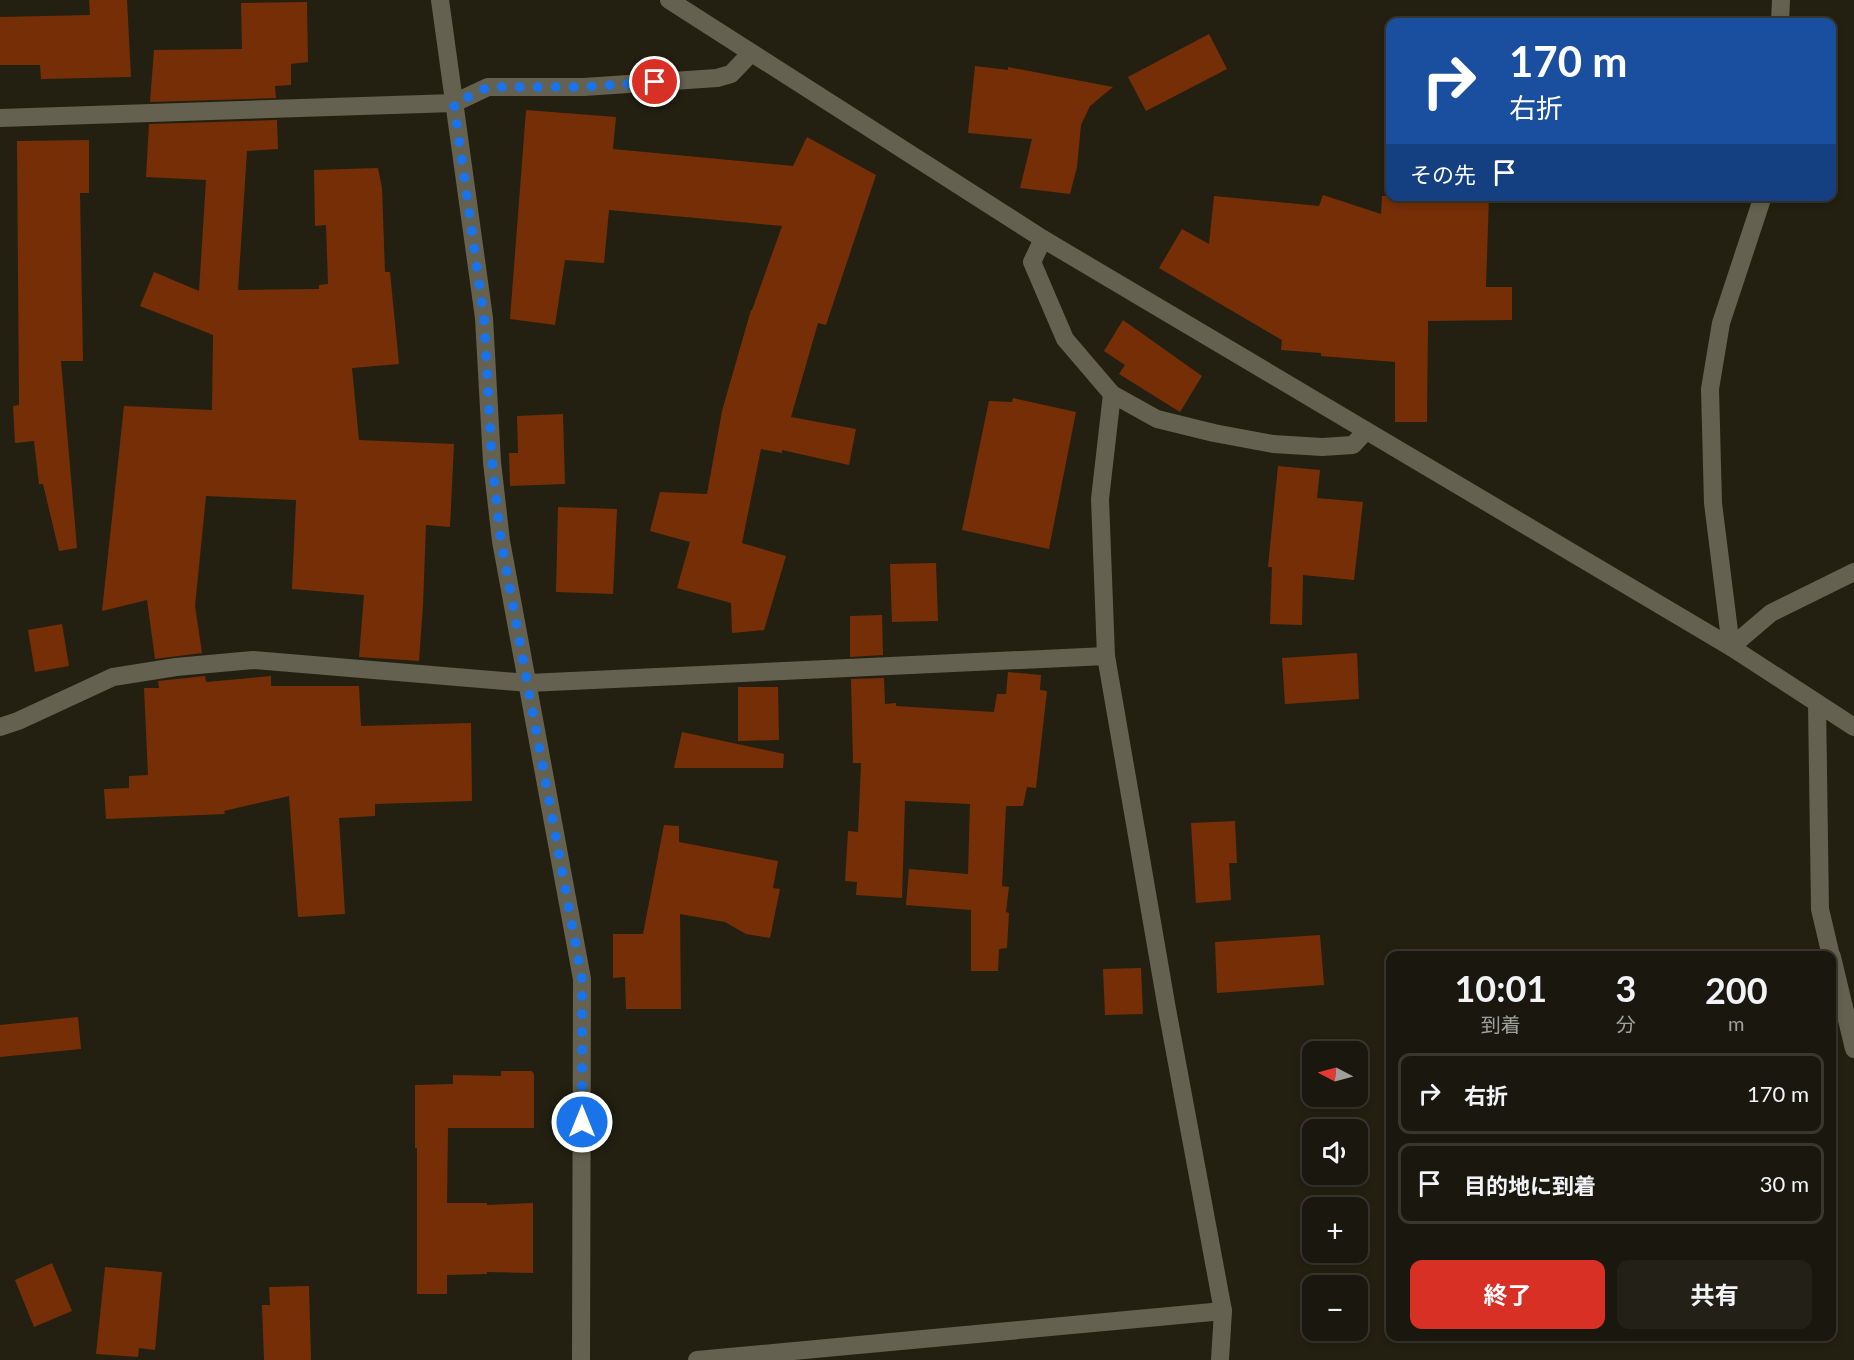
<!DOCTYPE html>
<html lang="ja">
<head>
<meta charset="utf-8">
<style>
  :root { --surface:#1a180e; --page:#232117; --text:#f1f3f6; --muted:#9fa09e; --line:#38372e; --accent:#d93025 }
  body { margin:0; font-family:Lato,"Noto Sans JP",sans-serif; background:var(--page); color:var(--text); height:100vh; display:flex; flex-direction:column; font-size:22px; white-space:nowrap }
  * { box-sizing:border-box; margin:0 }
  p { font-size:20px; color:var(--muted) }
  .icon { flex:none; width:33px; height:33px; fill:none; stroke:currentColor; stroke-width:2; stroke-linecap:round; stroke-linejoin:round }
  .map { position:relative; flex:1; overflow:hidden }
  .drawer { position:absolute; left:1386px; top:951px; width:450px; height:390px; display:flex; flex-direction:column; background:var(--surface); border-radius:12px; box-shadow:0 3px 9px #0003,0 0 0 2px var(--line) }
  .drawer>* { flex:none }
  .banner { position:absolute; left:1386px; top:18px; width:450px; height:183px; border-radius:12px; box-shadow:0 3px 9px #0003,0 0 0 2px var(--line); background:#1a4fa0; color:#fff; overflow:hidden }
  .needle { width:39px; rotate:276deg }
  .fabs { position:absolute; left:1302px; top:1041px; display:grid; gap:12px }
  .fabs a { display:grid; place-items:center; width:66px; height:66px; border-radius:12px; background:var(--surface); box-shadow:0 3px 9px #0003,0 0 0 2px var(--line); font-size:30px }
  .pin { position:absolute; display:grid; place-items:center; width:51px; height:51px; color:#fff; margin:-26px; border:3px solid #fff; border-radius:50%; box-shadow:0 2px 6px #0007 }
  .me { position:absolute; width:66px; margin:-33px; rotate:0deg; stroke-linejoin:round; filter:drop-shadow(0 0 4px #0008) }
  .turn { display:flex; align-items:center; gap:21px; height:126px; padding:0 24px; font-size:27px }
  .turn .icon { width:78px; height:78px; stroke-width:2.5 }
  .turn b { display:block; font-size:42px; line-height:51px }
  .then { display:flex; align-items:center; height:57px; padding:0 24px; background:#0003; gap:12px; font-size:22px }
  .eta { display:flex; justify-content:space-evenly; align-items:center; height:102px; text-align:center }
  .eta b { font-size:36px; font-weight:700; line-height:42px }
  .primary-button { display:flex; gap:12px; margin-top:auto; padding:12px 24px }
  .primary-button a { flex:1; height:69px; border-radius:12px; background:var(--accent); color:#fff; font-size:24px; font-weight:700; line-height:69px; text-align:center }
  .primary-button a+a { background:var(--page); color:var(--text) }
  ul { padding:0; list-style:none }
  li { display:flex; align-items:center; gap:18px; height:81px; margin:0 12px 9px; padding:0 12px; border:3px solid var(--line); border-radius:12px }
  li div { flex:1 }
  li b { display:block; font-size:22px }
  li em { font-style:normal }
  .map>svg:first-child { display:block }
  .building { fill:#762e06 }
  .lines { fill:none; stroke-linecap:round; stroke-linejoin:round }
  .minor { stroke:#646151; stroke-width:18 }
  .route { stroke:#1a73e8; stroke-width:10; stroke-dasharray:0 18 }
</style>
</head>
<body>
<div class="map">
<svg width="1854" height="1360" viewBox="0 0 1854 1360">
  <rect width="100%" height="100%" fill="#232012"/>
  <!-- building -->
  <g class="building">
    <polygon points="89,0 127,0 131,77 41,79 40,65 0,65 0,17 90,15"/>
    <polygon points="307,2 308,62 291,64 291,85 275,86 276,98 150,102 154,50 242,49 241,3"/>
    <polygon points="1209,34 1227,69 1146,111 1128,77"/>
    <polygon points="975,66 1008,70 1008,67 1113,87 1090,106 1081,125 1077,167 1070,194 1020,188 1032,139 968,133"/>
    <polygon points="526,110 616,117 613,149 793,166 807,137 876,175 826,325 818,323 791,417 856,429 849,465 782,450 782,453 761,449 742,543 786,556 764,630 732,633 731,603 677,588 690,542 650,531 660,492 707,494 722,411 751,310 752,310 782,226 609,210 604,263 565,260 555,325 510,319"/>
    <polygon points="277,120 278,149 247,151 238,290 319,289 319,285 328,284 326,225 315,226 314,170 378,168 382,188 385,272 390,272 399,364 352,368 359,440 454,444 450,527 426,525 423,605 419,661 359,657 364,595 292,589 296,500 206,496 195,606 202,653 155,659 147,600 102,611 124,406 212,410 213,335 140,306 154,272 199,291 206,180 146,177 149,124"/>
    <polygon points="89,140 89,193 80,193 83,361 61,361 77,548 59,551 43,484 39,484 34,441 15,443 13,406 19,405 17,141"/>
    <polygon points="1323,195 1381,214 1382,196 1489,196 1486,287 1512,287 1512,320 1428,321 1427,422 1395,422 1395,362 1321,356 1321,353 1281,350 1282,340 1159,268 1182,229 1209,244 1214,196 1319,206"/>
    <polygon points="1123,320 1202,376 1180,412 1119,374 1125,365 1104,351"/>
    <polygon points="1013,398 1076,412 1049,549 962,530 989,401 1012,402"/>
    <polygon points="563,414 565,484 510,486 509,453 518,453 517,416"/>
    <polygon points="1278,466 1320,470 1317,498 1363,502 1354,580 1303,575 1302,625 1270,624 1272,567 1268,567"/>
    <polygon points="558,507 617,509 613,594 556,592"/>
    <polygon points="936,563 938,621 892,622 890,564"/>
    <polygon points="882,615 883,655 850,657 850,616"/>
    <polygon points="62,624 69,666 35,672 28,630"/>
    <polygon points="1357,653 1359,699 1285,704 1282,658"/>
    <polygon points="1008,672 1041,675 1040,690 1047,691 1036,788 1027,787 1023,806 1006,806 1002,886 1009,887 1006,912 1009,913 1007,948 999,949 998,971 971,971 971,910 906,905 909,869 968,874 970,804 905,801 902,898 856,895 857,882 845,881 848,831 858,832 861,763 853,763 851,679 884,678 885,704 896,703 896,706 994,712 997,694 1006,694"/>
    <polygon points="205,676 206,682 271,676 271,686 359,686 361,726 471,723 472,801 375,804 375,816 339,818 345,914 298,917 289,796 224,811 225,814 106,819 104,789 129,788 129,776 148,775 144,688 159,688 158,681"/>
    <polygon points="738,687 778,687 779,740 738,741"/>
    <polygon points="682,732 784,754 783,768 674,768"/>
    <polygon points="1235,821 1237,863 1229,863 1231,900 1196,903 1191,823"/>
    <polygon points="664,825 679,826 679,842 778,861 773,888 780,889 770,938 746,934 725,922 680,914 681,1009 626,1009 625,977 613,978 613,934 643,934"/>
    <polygon points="1320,935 1324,985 1217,993 1215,942"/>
    <polygon points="1141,968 1143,1014 1105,1015 1103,969"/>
    <polygon points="78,1017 81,1049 0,1057 0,1025"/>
    <polygon points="501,1071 532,1071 534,1074 534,1128 448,1128 447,1203 487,1203 487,1205 533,1203 533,1273 487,1272 487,1274 447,1275 447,1294 417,1294 417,1148 415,1148 415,1085 453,1084 453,1075 501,1076"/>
    <polygon points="52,1263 72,1311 34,1327 15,1280"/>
    <polygon points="105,1267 162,1272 155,1350 139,1348 138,1357 96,1354"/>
    <polygon points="309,1286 311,1360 264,1360 262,1305 270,1305 269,1287"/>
  </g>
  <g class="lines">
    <!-- minor -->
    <g class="minor">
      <polyline points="440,0 484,318 492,462 501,541 582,979 581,1360"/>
      <polyline points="669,0 1043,239 1731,647 1854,727"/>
      <polyline points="1780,22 1781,0"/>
      <polyline points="0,118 454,103 488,87 584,87 717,78 731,74 751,53"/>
      <polyline points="1043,239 1032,262 1065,339 1112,394 1157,419 1214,433 1273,444 1322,447 1353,445 1366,431"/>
      <polyline points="1112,394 1100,499 1106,656 1167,1009 1223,1311 1220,1360"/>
      <polyline points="1731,647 1713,503 1710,389 1721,323 1763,196"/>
      <polyline points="1731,647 1771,613 1854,572"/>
      <polyline points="1817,703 1820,909 1831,956"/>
      <polyline points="0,727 18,721 113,677 176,667 253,660 528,683 1106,656"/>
      <polyline points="1832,957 1854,1049"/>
      <polyline points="697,1360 1223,1311"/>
    </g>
  </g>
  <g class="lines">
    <!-- route -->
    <polyline class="route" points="582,1122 582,979 501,541 492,462 484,318 454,104 488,87 584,87 655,82"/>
  </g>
</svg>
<div class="fabs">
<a><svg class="needle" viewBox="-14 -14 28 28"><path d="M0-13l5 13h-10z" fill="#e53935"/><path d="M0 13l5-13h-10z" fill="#9fa09e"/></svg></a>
<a><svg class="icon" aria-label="sound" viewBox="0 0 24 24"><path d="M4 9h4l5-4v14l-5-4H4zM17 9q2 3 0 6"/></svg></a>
<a>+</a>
<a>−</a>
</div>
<div class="pin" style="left:655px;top:82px;background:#d93025"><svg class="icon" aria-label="arrive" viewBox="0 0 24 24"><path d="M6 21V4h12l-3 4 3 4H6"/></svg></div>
<svg class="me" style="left:582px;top:1122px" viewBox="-20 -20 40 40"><circle r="17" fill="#1a73e8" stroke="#fff" stroke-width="3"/><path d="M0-11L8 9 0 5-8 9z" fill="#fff"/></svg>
<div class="banner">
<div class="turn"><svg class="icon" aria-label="right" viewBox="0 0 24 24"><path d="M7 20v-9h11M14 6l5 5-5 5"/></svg><div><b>170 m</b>右折</div></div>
<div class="then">その先<svg class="icon" aria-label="arrive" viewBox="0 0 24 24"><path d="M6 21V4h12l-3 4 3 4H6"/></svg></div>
</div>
<section class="drawer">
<div class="eta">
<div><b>10:01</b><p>到着</p></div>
<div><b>3</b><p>分</p></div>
<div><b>200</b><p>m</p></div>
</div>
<ul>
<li><svg class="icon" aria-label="right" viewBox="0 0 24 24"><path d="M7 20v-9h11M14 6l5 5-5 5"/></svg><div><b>右折</b></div><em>170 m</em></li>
<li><svg class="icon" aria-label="arrive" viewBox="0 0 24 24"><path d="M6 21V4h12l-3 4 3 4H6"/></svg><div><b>目的地に到着</b></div><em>30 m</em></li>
</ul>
<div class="primary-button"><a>終了</a><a>共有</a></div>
</section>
</div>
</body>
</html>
